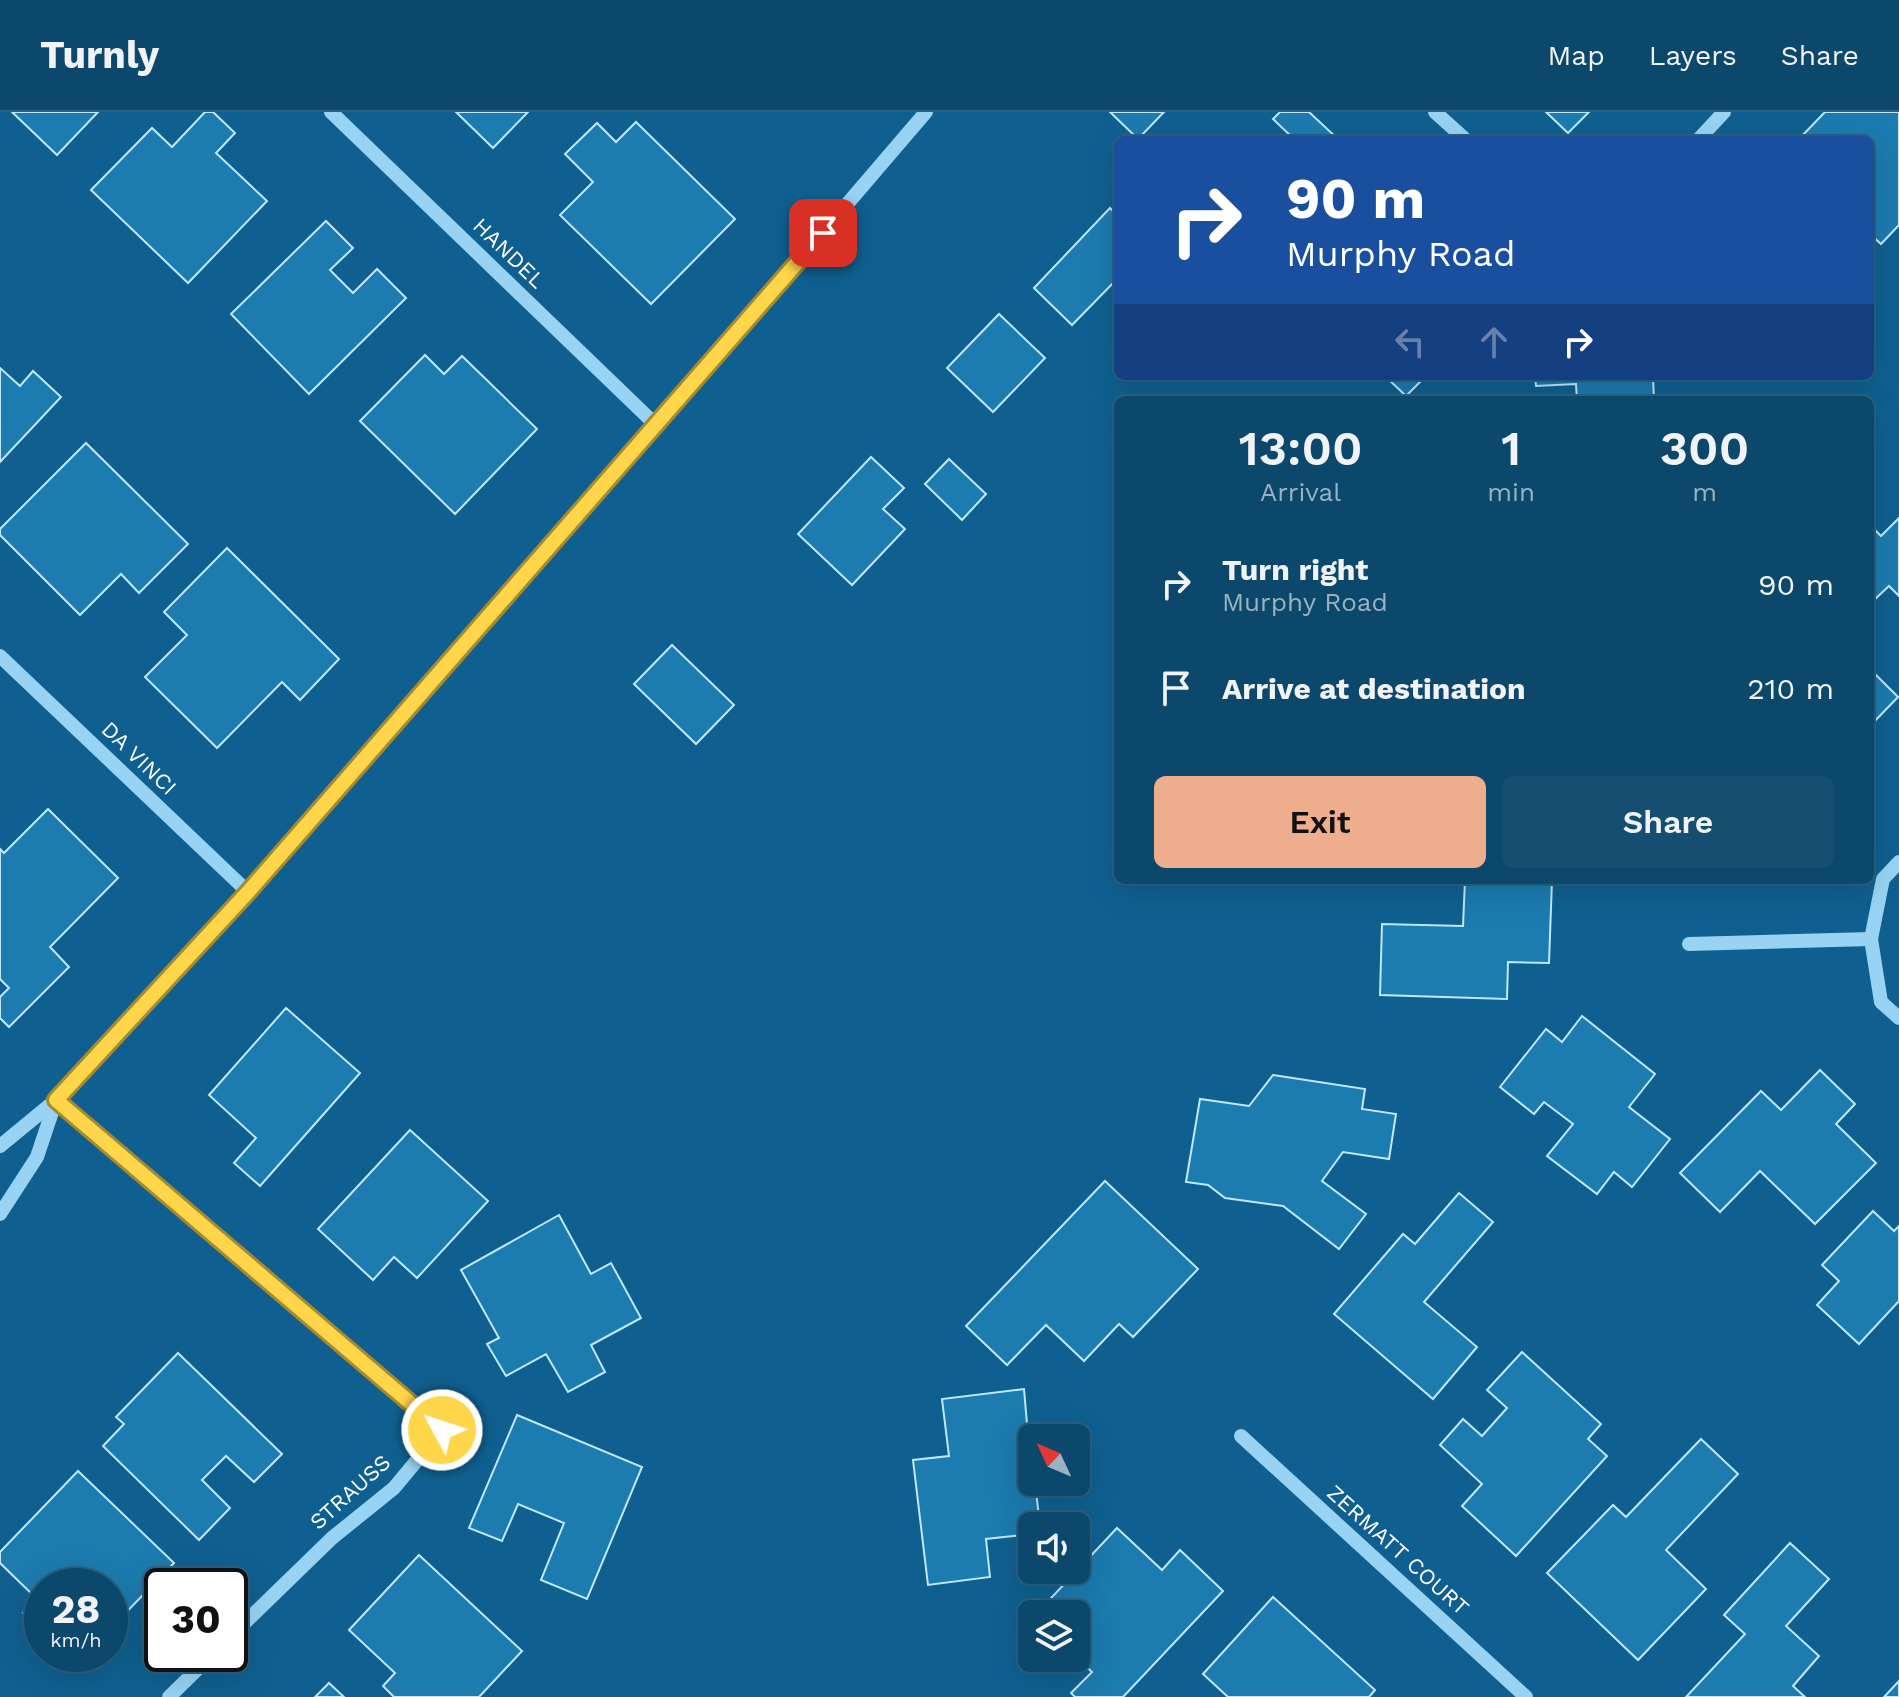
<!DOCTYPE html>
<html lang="en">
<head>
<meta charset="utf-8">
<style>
  :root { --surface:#0b486c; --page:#144f72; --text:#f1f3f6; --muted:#9ab2c2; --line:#2b607f; --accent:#eead8d }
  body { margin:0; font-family:"Work Sans",sans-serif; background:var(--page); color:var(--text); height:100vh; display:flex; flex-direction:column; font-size:30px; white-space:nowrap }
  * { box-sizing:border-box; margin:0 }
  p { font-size:26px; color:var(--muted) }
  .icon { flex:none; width:44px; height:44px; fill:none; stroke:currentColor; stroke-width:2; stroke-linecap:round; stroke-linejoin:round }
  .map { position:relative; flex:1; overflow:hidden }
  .sheet { position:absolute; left:1114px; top:284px; width:760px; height:488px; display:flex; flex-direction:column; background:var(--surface); border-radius:12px; box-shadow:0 8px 32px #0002,0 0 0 2px var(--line) }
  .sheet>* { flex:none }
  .hud { position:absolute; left:1114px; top:24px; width:760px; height:244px; border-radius:12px; box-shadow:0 8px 32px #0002,0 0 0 2px var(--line); background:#1a4fa0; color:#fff; overflow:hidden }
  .needle { width:52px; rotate:314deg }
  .tools { position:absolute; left:1018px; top:1312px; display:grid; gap:16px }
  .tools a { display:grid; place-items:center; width:72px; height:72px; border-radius:12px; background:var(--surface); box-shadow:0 8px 32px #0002,0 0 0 2px var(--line); font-size:40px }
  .speed { position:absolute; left:24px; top:1456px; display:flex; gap:16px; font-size:40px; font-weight:700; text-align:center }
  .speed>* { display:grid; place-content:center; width:104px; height:104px; border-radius:50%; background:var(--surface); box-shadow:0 8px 32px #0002,0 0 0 2px var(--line); line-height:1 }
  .speed small { font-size:20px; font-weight:400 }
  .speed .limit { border:4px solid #111; border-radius:12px; background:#fff; color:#111 }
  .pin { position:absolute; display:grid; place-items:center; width:68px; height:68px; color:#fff; margin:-34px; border-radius:16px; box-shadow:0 4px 12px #0006 }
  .me { position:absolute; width:88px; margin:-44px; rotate:310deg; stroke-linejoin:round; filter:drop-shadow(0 0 6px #0008) }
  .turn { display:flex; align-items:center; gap:28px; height:168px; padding:0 40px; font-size:36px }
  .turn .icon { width:104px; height:104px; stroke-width:2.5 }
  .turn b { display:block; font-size:56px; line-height:68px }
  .lanes { display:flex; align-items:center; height:76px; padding:0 40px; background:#0003; justify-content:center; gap:40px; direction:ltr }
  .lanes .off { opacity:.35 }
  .eta { display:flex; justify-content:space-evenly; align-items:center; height:136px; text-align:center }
  .eta b { font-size:48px; font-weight:600; line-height:56px }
  .action { display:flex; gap:16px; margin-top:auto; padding:16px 40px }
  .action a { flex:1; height:92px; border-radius:12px; background:var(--accent); color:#111; font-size:32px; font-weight:600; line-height:92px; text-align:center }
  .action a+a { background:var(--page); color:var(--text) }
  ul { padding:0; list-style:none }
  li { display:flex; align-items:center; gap:24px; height:104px; padding:0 40px }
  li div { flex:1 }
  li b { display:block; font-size:30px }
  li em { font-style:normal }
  header { display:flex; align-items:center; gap:48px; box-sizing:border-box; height:112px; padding:0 40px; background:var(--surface); border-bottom:2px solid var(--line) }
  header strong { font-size:38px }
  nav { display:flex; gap:44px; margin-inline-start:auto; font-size:28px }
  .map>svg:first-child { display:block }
  .building { fill:#1c7baf; stroke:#c0e8fe; stroke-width:2 }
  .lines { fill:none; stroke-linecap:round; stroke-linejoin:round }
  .minor { stroke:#98d3f3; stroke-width:14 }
  .route-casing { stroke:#a68a30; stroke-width:20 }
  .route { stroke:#ffd54a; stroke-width:14 }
  .labels { text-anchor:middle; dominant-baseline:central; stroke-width:8; stroke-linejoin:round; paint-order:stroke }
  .street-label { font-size:22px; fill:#fff; stroke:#0f6090 }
</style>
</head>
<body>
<header>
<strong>Turnly</strong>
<nav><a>Map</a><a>Layers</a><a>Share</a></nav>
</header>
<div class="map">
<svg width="1899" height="1585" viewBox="0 0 1899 1585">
  <rect width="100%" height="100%" fill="#0f6090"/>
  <!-- building -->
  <g class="building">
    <polygon points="12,0 98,0 57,43"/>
    <polygon points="205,0 213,0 235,21 216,41 267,89 188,171 91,78 152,16 172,35"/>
    <polygon points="456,0 528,0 493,36"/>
    <polygon points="1110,0 1164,0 1138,27"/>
    <polygon points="1280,0 1309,0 1339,28 1295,28 1273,7"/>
    <polygon points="1546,0 1589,0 1568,21"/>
    <polygon points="1825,0 1899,0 1899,113 1881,132 1870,122 1870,28 1798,28"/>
    <polygon points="636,10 735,107 651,192 560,103 593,70 565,42 597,11 616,30"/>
    <polygon points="1110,96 1118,104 1118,166 1072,213 1034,176"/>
    <polygon points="326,109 353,136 330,158 353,181 377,157 406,186 309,282 231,202"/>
    <polygon points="999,202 1045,246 993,300 947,256"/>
    <polygon points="425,243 444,262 462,244 537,317 455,402 360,309"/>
    <polygon points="0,256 20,274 33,259 61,285 0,350"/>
    <polygon points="1385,264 1426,264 1406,284"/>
    <polygon points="1535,264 1653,264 1654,288 1577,288 1576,272 1536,274"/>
    <polygon points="86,331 188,432 139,481 121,462 80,503 0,423 0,417"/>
    <polygon points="871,345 904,376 883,397 905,417 852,473 798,422"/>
    <polygon points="949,347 986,382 962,408 925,372"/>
    <polygon points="1899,406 1899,484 1889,474 1872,490 1870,413 1881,424"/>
    <polygon points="227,436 339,547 300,588 282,570 217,636 145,565 187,523 164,500"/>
    <polygon points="672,533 734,593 696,632 634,572"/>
    <polygon points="1870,557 1898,585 1870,614"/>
    <polygon points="48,697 118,766 50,835 69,855 9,915 0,906 0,885 9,876 0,867 0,737 4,741"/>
    <polygon points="1465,768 1552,768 1549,851 1508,850 1507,887 1380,883 1382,812 1463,814"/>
    <polygon points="286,896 360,961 260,1074 234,1051 256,1026 209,983"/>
    <polygon points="1582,904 1655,962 1629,995 1670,1027 1632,1075 1614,1060 1597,1082 1547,1044 1573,1012 1544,990 1534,1002 1500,975 1546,917 1562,930"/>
    <polygon points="1820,958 1855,992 1836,1012 1876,1051 1815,1112 1760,1059 1720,1100 1680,1061 1761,979 1781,998"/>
    <polygon points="1273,963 1365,977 1362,997 1396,1002 1389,1047 1343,1040 1322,1069 1366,1102 1339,1137 1283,1094 1225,1086 1208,1073 1186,1070 1200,987 1249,994"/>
    <polygon points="410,1018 488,1089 417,1166 394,1145 373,1168 318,1117"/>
    <polygon points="1105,1069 1198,1157 1133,1225 1119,1212 1084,1249 1046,1213 1007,1253 966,1214"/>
    <polygon points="1459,1081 1493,1110 1424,1190 1477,1235 1433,1287 1334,1202 1403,1122 1415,1132"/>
    <polygon points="1873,1099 1894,1119 1899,1114 1899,1189 1859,1232 1817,1193 1839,1169 1822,1153"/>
    <polygon points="559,1103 591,1162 611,1151 641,1206 591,1233 605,1260 568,1280 546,1242 506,1264 487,1232 499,1226 461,1158"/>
    <polygon points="1522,1240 1601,1312 1588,1327 1607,1344 1516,1444 1462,1394 1482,1372 1440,1333 1463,1307 1482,1324 1507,1296 1487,1278"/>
    <polygon points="178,1241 282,1342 254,1370 226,1344 202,1368 230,1396 199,1428 103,1334 124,1312 116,1305"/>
    <polygon points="1024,1277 1032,1370 1035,1370 1040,1414 1032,1414 1032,1422 986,1427 990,1465 928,1473 913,1348 949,1344 942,1287"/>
    <polygon points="517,1303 642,1355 587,1487 541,1468 564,1411 518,1392 502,1429 469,1416"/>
    <polygon points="1701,1327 1738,1362 1666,1438 1706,1477 1638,1548 1547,1461 1613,1393 1626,1405"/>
    <polygon points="78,1359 174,1451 110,1517 110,1474 42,1474 42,1519 23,1501 37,1487 0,1451 0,1440"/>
    <polygon points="1117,1416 1162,1458 1180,1438 1223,1479 1123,1585 1075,1585 1071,1581 1092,1560 1076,1545 1076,1502 1036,1502"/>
    <polygon points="1790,1431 1829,1467 1786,1514 1819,1544 1793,1574 1805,1585 1686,1585 1745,1522 1724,1503"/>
    <polygon points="419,1443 522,1539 479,1585 394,1585 383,1574 395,1561 349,1518"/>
    <polygon points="1273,1485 1375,1578 1369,1585 1228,1585 1203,1562"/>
    <polygon points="1899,1569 1899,1585 1884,1585"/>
    <polygon points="329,1571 344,1585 315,1585"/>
  </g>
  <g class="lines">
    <!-- minor -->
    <g class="minor">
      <polyline points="331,0 657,314"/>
      <polyline points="1435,0 1466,28"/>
      <polyline points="1698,28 1724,0"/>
      <polyline points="0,544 248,780"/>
      <polyline points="1899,750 1883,767 1871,827 1881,890 1899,906"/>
      <polyline points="1689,832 1871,827"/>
      <polyline points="56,988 442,1318 394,1376 332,1426 230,1525"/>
      <polyline points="0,1034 56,988 248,780 657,314 926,0"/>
      <polyline points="0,1102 37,1045 56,988"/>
      <polyline points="1241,1324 1526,1585"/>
      <polyline points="169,1585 213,1542"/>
    </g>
  </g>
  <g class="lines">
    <!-- route casing -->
    <g class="route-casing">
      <polyline id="route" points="442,1318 56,988 248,780 823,121"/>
    </g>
    <!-- route -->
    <use href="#route" class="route"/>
  </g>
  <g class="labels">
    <!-- street labels -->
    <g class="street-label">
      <text transform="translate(509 141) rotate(44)">HANDEL</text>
      <text transform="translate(139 646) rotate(44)">DA VINCI</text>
      <text transform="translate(350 1380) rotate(-42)">STRAUSS</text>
      <text transform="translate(1398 1438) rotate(42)">ZERMATT COURT</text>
    </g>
  </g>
</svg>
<div class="tools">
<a><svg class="needle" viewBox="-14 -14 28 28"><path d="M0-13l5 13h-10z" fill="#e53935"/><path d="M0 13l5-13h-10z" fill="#9ab2c2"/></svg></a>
<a><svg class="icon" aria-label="sound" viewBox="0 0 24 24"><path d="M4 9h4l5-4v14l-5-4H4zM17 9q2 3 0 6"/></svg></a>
<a><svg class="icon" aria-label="layers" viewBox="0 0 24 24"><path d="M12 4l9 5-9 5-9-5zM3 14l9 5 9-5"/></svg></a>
</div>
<div class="speed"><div>28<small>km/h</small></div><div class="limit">30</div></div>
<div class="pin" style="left:823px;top:121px;background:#d93025"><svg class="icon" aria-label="arrive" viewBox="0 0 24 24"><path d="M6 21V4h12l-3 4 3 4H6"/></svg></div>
<svg class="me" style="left:442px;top:1318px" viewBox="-20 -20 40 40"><circle r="17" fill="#ffd54a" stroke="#fff" stroke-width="3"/><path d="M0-11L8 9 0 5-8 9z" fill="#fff"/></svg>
<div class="hud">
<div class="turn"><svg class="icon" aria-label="right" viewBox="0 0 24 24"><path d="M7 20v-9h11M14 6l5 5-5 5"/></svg><div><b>90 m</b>Murphy Road</div></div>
<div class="lanes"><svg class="icon off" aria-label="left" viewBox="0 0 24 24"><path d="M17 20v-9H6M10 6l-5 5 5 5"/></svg><svg class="icon off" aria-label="ahead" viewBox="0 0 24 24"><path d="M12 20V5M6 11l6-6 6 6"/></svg><svg class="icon" aria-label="right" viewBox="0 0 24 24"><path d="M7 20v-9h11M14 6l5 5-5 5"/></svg></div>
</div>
<section class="sheet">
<div class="eta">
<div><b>13:00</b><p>Arrival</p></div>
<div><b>1</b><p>min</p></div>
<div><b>300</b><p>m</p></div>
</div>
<ul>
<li><svg class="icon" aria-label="right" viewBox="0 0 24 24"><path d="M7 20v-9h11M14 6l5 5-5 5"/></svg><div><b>Turn right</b><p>Murphy Road</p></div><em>90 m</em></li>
<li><svg class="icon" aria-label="arrive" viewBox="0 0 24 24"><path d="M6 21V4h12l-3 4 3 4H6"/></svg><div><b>Arrive at destination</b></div><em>210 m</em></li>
</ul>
<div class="action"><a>Exit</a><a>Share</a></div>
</section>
</div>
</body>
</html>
